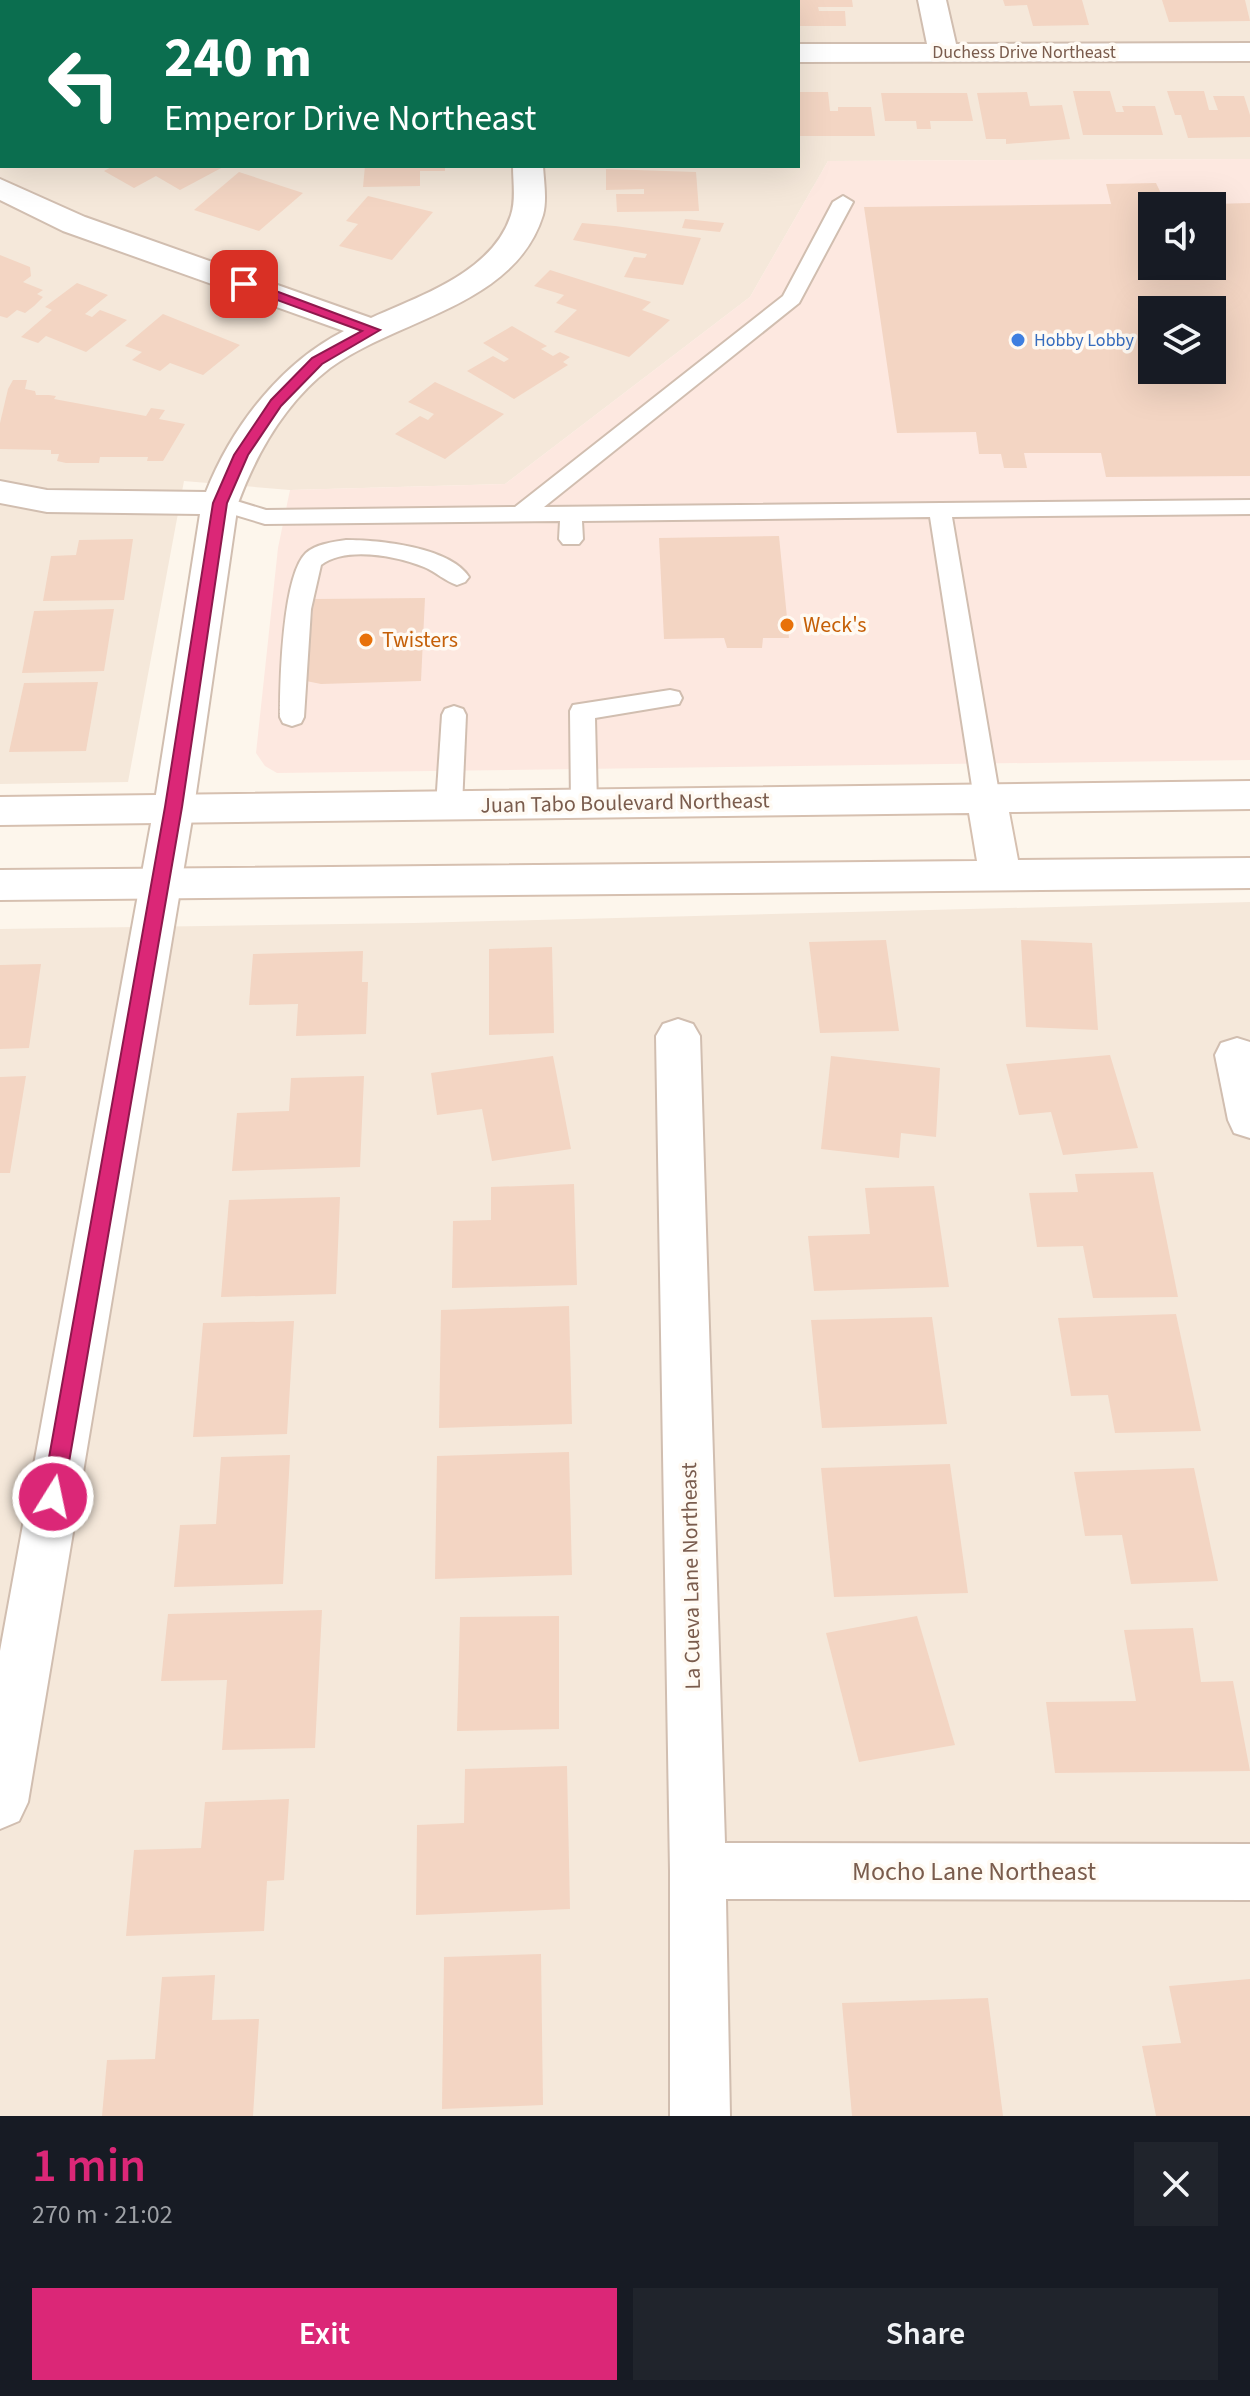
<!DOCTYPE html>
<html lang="en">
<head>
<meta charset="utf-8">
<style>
  :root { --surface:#171b24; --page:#20242c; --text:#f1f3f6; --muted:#9ea1a6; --accent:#db2777 }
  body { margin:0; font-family:"Source Sans 3",sans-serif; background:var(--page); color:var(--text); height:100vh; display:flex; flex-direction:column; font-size:30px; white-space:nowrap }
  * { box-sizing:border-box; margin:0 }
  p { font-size:26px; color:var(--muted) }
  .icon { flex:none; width:44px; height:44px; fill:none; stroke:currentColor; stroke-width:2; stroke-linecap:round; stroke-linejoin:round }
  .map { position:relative; height:2116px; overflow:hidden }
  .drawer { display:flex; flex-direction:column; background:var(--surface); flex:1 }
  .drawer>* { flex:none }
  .hud { position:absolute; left:0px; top:0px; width:800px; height:168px; box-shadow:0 8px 32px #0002; background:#0b6e4f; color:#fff; overflow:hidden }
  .tools { position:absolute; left:1138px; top:192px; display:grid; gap:16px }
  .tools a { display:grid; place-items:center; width:88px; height:88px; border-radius:0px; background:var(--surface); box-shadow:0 8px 32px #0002; font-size:40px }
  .pin { position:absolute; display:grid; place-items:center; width:68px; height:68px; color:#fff; margin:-34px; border-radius:16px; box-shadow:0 4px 12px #0006 }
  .me { position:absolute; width:88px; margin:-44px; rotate:10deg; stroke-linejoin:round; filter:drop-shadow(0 0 6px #0008) }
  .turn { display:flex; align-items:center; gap:28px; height:168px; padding:0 32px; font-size:36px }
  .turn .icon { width:104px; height:104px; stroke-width:2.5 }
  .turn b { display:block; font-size:56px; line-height:68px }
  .round { display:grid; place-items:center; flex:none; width:84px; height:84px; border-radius:0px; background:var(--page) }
  .head { display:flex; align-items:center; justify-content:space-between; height:136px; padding:0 32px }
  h1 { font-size:48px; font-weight:600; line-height:60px; color:var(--accent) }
  .primary-button { display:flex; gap:16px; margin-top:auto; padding:16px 32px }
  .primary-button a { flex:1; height:92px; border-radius:0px; background:var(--accent); color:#fff; font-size:32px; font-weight:600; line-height:92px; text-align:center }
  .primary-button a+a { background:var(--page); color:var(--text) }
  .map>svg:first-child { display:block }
  .residential { fill:#f5e8da; fill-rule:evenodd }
  .commercial { fill:#fde8e0; fill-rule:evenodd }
  .building { fill:#f3d5c3; fill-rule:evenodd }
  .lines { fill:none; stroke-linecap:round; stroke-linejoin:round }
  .service-casing { stroke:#d1beb0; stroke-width:4 }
  .minor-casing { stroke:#d1beb0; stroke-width:4 }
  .secondary-casing { stroke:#d6c0b0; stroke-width:4 }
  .service { fill:#fff; fill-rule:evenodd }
  .minor { fill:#fff; fill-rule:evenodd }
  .secondary { fill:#fff; fill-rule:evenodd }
  .route { fill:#db2777; stroke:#8e194d; stroke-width:2 }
  .shop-dot { fill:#3f7fe0; stroke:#fffaf3; stroke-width:3 }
  .food-dot { fill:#e8710a; stroke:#fffaf3; stroke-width:3 }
  .labels { text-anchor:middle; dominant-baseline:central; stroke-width:7; stroke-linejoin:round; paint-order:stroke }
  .far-street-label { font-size:18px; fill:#7a5c4d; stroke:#fffaf3 }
  .far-shop-label { font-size:18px; fill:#366cbe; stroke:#fffaf3; text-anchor:start }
  .food-label { font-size:22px; fill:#c56008; stroke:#fffaf3; text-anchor:start }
  .street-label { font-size:22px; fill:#7a5c4d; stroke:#fffaf3 }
  .near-street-label { font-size:26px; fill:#7a5c4d; stroke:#fffaf3 }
</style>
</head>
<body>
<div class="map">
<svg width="1250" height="2116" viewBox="0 0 1250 2116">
  <rect width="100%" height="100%" fill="#fdf6ec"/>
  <!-- residential -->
  <g class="residential">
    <path d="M0,0H1250V159L828,161L750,297L505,484L290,490L184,481L128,782L0,784ZM2,2H798V166H2Z"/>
    <polygon points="1250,902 1250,2116 0,2116 0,929 414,923"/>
  </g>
  <!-- commercial -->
  <path class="commercial" d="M1250,159V760L277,773L265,766L256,753L278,548L290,490L505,484L750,297L828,161ZM1152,206H1212V266H1152ZM1152,310H1212V370H1152Z"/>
  <!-- building -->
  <g class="building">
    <polygon points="798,0 852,0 853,7 818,7 819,11 845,11 846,26 798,26"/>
    <polygon points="1003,0 1082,0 1089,25 1033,26 1027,5 1005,6"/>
    <polygon points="1162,0 1245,0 1250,21 1169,22"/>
    <polygon points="1073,91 1110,91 1116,112 1124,112 1122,106 1155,106 1163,135 1083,135"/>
    <polygon points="1167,91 1204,91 1209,110 1218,110 1213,96 1244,96 1250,115 1250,137 1188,138 1181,115 1175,115"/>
    <polygon points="798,92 828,92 830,111 838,111 838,107 871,107 875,136 798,136"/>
    <polygon points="1027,92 1030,106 1062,105 1070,139 1006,144 1006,139 986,139 977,93"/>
    <polygon points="881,93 967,93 973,121 930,121 931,129 917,129 916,121 885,121"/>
    <polygon points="113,166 225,166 180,190 156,176 134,188 104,171"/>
    <polygon points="365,166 445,166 445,171 420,171 420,186 363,187"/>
    <polygon points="606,169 696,172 699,211 617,212 616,194 644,194 644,189 606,190"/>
    <polygon points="239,172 303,193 259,231 194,210"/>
    <path d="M1156,183L1167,206H1152V266H1212V204L1250,203V476L1106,477L1101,453H1024L1027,468H1004L1001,454H979L976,432L897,433L864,207L1111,204L1106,184ZM1152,310H1212V370H1152Z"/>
    <polygon points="368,196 433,212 392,260 339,246 358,224 346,221"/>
    <polygon points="685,219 724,223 720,232 682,228"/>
    <polygon points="582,223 615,226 701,238 683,285 624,277 634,257 645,258 647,254 573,240"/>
    <polygon points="0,255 30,267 31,276 23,282 43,290 37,294 43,297 34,306 25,313 17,310 7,318 0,316"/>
    <polygon points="550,270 651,302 642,310 670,320 629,357 554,332 577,310 556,303 564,295 534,286"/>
    <polygon points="77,283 108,295 85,314 92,317 100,310 127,320 86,352 46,336 38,343 21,337 52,310 45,307"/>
    <polygon points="163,314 240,345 203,375 170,363 160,371 132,360 142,352 125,346"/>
    <polygon points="512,326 547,346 541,349 553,356 560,352 570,357 563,362 568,365 514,399 467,371 493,356 504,362 509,359 483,343"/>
    <polygon points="13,380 27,380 25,389 35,391 36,395 49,395 56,396 54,399 146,416 151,408 165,410 159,419 185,424 163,461 147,461 148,457 100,457 99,463 66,463 57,461 59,454 51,454 51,450 0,449 0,423 8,389"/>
    <polygon points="435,382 504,414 445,459 395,434 420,416 428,420 434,414 408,402"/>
    <polygon points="779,536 789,638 763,638 762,648 727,648 724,638 664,639 659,538"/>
    <polygon points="133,539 124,600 43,601 51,556 76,555 79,540"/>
    <polygon points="425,598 421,681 321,684 306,681 314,599"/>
    <polygon points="114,609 104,671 22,673 34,611"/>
    <polygon points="98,682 86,751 9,752 24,683"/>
    <polygon points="886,940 899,1031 820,1033 809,942"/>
    <polygon points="1021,940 1092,943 1098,1030 1026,1027"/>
    <polygon points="552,947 554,1033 489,1035 489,949"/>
    <polygon points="363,951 362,982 368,982 366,1034 296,1036 298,1004 249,1005 253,954"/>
    <polygon points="41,964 29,1048 0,1049 0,965"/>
    <polygon points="1110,1055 1138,1148 1063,1155 1051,1112 1019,1115 1006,1064"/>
    <polygon points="553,1056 571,1149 492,1161 482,1109 437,1115 431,1073"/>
    <polygon points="831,1056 940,1068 936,1137 901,1133 899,1158 821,1149"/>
    <polygon points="26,1076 10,1173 0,1173 0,1077"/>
    <polygon points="364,1076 360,1167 232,1171 237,1113 289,1111 291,1078"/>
    <polygon points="1153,1172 1178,1297 1093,1298 1083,1246 1037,1247 1029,1193 1078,1192 1075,1174"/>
    <polygon points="574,1184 577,1285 452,1288 453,1221 491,1220 491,1187"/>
    <polygon points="934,1186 949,1287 814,1291 808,1236 870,1234 865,1188"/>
    <polygon points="340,1197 336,1294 221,1297 229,1200"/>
    <polygon points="569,1306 572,1424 439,1428 441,1310"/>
    <polygon points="1176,1314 1201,1431 1115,1433 1108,1395 1071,1396 1058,1318"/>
    <polygon points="932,1317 947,1424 822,1428 811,1320"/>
    <polygon points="294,1321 287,1434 193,1437 203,1323"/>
    <polygon points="569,1452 572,1575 435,1579 437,1456"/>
    <polygon points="290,1455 283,1584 174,1587 180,1525 216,1524 221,1457"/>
    <polygon points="950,1464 968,1593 834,1597 821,1468"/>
    <polygon points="1194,1468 1218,1581 1131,1584 1122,1535 1085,1536 1074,1472"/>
    <polygon points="322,1610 315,1748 222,1750 227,1680 161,1681 168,1614"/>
    <polygon points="559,1616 559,1729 457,1731 460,1617"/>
    <polygon points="917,1616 955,1745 859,1762 826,1633"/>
    <polygon points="1193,1628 1201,1682 1233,1681 1250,1771 1055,1773 1046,1702 1136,1701 1124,1630"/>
    <polygon points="567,1766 570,1909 416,1915 417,1825 464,1823 465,1769"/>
    <polygon points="289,1799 284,1880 267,1881 264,1931 126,1936 134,1850 201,1848 205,1802"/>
    <polygon points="541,1954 543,2105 442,2109 444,1957"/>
    <polygon points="215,1975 212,2020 259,2019 253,2116 102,2116 107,2060 155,2059 162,1977"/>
    <polygon points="1250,1979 1250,2116 1156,2116 1142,2046 1181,2043 1169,1986"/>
    <polygon points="988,1998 1003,2116 852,2116 842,2003"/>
  </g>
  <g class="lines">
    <!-- service casing -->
    <g class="service-casing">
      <g id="service">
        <polygon points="843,196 853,202 799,303 544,507 1250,500 1250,514 952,517 1000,799 996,805 987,808 978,805 974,799 930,517 582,521 583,539 579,544 563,544 559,539 560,521 265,524 212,508 209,503 212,498 220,496 266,510 515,507 783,296 833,202"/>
        <path d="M346,540C379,540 450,547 469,577L465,582L457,585C445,581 436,572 424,567C397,556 346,546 321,565L311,609L304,717L301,723L292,726L283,723L280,717C280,683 282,576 306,553C316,544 333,542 346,540Z"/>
        <polygon points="670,690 679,692 682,698 679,704 595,718 597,804 593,810 584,813 575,810 571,804 570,711 573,705"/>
        <polygon points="454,706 463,709 466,715 462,806 458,812 449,815 440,812 436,806 442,715 445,709"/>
      </g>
    </g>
    <!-- minor casing -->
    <g class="minor-casing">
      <g id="minor">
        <rect x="265" y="0" width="28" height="2"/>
        <rect x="335" y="0" width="28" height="2"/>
        <rect x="515" y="0" width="28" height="2"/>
        <polygon points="918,0 946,0 956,44 1250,43 1250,61 798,62 798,44 927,44"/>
        <path d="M513,166H543C544,182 547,200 543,215C515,306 398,318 330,368C286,402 257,452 238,503L194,807L28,1802L19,1821L0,1829V1651L154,807L200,514L47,512L0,503V481L47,490L206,492C232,426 281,363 344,331L63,231L0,200V179L85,217L371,318C421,295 492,273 511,215C516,200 513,182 513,166Z"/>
        <polygon points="678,1019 693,1024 700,1036 725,1843 1250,1844 1250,1900 726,1899 730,2116 670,2116 670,1871 656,1036 663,1024"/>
        <polygon points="1237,1038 1250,1042 1250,1138 1234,1133 1228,1120 1215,1055 1221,1043"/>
      </g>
    </g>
    <!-- secondary casing -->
    <g class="secondary-casing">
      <polygon id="secondary" points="1250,781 1250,809 1009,812 1018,860 1250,858 1250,888 0,900 0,870 977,861 969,813 0,825 0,797"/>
    </g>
    <!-- service -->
    <use href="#service" class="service"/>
    <!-- minor -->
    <use href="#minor" class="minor"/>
    <!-- secondary -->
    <use href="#secondary" class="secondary"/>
  </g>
  <!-- route -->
  <polygon class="route" points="239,281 249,281 380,330 322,364 281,406 248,455 227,503 182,807 63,1497 60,1504 53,1507 45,1504 42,1497 165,807 213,503 234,455 271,400 312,358 362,331 239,286"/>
  <!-- markers -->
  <circle class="shop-dot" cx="1018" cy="340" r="8"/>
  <g class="food-dot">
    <circle cx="787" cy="625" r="8"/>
    <circle cx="366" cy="640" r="8"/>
  </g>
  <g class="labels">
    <!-- far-street labels -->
    <g class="far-street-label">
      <text x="1024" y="52">Duchess Drive Northeast</text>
    </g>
    <!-- far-shop labels -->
    <g class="far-shop-label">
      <text x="1034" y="340">Hobby Lobby</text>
    </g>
    <!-- food labels -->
    <g class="food-label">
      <text x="803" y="625">Weck's</text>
      <text x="382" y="640">Twisters</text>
    </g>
    <!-- street labels -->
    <g class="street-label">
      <text transform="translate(625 803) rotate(-1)">Juan Tabo Boulevard Northeast</text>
      <text transform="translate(691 1576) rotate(-91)">La Cueva Lane Northeast</text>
    </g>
    <!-- near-street labels -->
    <g class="near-street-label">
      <text x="974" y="1871">Mocho Lane Northeast</text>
    </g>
  </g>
</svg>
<div class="tools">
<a><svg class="icon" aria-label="sound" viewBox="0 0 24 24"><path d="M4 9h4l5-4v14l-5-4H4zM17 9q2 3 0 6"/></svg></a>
<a><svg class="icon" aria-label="layers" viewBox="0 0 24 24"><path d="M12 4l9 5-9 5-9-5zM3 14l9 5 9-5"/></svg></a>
</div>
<div class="pin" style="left:244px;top:284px;background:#d93025"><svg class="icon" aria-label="arrive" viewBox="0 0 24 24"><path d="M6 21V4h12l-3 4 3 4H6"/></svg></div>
<svg class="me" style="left:53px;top:1497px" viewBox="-20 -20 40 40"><circle r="17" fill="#db2777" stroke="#fff" stroke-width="3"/><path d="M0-11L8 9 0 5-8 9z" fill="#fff"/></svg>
<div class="hud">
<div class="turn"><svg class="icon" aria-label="left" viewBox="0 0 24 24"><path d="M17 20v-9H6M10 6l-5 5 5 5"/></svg><div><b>240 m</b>Emperor Drive Northeast</div></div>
</div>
</div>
<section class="drawer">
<div class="head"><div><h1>1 min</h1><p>270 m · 21:02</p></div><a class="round"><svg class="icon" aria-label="close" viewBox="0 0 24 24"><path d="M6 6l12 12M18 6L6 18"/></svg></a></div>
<div class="primary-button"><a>Exit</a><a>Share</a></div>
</section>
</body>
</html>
